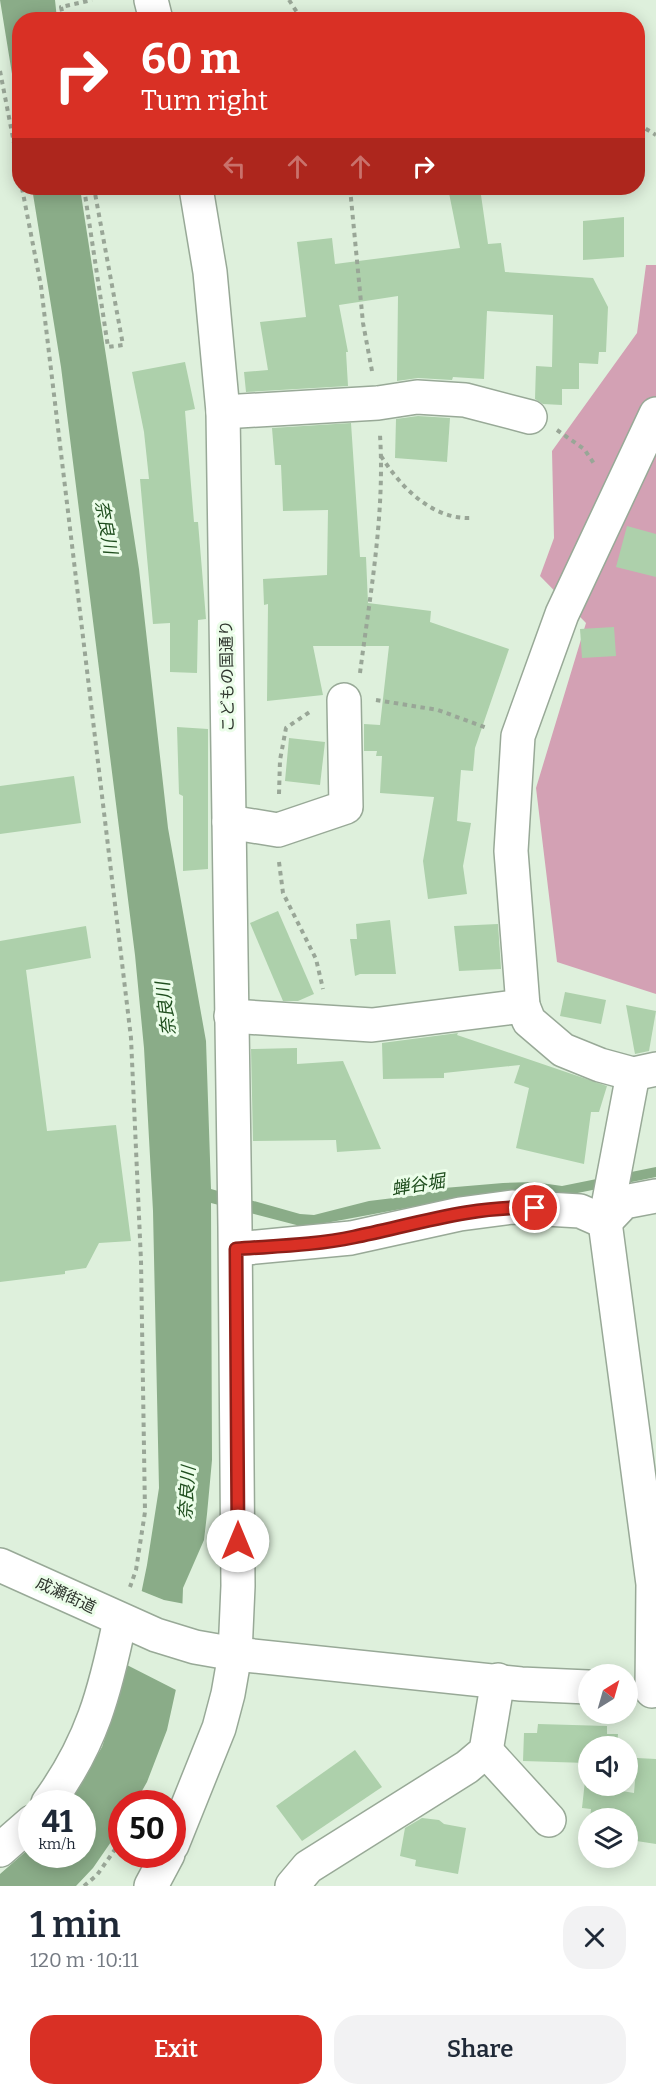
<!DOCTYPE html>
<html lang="en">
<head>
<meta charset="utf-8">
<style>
  :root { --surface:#fff; --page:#f2f2f3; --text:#1f2937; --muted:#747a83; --accent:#d93025 }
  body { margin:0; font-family:Bitter,"Noto Sans JP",serif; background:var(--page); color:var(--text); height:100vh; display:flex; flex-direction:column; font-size:22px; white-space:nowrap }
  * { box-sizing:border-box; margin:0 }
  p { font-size:20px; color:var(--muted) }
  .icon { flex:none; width:33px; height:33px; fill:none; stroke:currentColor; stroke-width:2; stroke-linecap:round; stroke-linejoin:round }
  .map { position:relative; height:1886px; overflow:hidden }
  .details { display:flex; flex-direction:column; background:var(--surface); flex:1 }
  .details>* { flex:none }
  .guide { position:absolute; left:12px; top:12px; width:633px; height:183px; border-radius:24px; box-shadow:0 3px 15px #0003; background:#d93025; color:#fff; overflow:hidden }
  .needle { width:39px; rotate:37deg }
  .tools { position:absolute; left:578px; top:1664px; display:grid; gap:12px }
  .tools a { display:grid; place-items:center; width:60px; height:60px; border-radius:50%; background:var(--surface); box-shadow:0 3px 15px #0003; font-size:30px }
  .speed { position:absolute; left:18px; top:1790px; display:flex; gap:12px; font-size:30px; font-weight:700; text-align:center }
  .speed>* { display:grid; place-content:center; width:78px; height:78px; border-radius:50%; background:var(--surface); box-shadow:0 3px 15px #0003; line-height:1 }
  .speed small { font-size:15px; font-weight:400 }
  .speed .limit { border:9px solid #d22; background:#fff; color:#111 }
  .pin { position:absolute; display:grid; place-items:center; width:51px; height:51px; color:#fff; margin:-26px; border:3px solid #fff; border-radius:50%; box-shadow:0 2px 6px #0007 }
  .me { position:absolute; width:66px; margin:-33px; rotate:0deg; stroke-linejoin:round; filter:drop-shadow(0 0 4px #0008) }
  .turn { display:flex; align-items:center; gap:21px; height:126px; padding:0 30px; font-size:27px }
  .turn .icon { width:78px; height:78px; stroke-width:2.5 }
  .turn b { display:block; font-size:42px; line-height:51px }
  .lanes { display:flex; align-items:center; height:57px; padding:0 30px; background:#0003; justify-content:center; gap:30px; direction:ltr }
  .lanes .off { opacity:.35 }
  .round { display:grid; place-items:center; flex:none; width:63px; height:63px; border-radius:24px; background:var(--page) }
  .overview { display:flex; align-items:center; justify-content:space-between; height:102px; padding:0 30px }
  h1 { font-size:36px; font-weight:600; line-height:45px }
  .button { display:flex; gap:12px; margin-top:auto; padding:12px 30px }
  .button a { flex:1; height:69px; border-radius:24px; background:var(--accent); color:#fff; font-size:24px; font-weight:600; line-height:69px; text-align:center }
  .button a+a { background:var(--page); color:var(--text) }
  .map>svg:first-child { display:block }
  .forest { fill:#d3a1b4 }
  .water { fill:#8aac88 }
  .pier { fill:#def0dc }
  .building { fill:#add0ab }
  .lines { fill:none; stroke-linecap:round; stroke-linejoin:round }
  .minor-casing { stroke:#98a997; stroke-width:36 }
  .major-casing { stroke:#98a997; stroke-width:36 }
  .path { stroke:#99a697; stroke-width:4; stroke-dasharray:4.5 4.5; stroke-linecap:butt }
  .minor { stroke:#fff; stroke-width:33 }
  .major { stroke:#fff; stroke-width:33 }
  .route-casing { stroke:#8d1f18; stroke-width:15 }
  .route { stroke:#d93025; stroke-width:10 }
  .labels { text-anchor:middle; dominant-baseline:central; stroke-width:6; stroke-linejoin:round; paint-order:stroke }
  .street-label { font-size:16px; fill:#2e352d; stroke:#ebfde9 }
  .water-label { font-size:18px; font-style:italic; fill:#1f4e1e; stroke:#ebfde9 }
</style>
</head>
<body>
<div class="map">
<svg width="656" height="1886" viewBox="0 0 656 1886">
  <rect width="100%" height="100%" fill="#def0dc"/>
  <!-- forest -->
  <polygon class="forest" points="646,265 656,265 656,994 557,962 536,788 586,623 540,576 554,538 552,451 637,333"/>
  <!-- water -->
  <g class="water">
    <polygon points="0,0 55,0 57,19 20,20 19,117"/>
    <polygon points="32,188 80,188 139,569 168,828 206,1041 211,1189 300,1214 314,1215 369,1201 418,1195 444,1188 503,1183 534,1182 562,1186 656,1167 656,1177 558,1197 449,1200 304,1227 211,1203 212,1460 207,1514 204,1540 183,1588 180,1671 167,1730 147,1782 135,1803 122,1803 122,1826 93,1868 76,1886 0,1886 0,1874 31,1847 32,1854 82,1854 82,1803 69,1803 102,1747 122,1687 147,1565 159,1488 153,1211 144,1048 135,955 61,367"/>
  </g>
  <!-- pier -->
  <polygon class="pier" points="139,1590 164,1600 185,1604 183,1671 178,1691 125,1664"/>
  <!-- building -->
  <g class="building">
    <polygon points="448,188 480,188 488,244 501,243 505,272 593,278 608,307 606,352 599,352 598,364 579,363 579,389 562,389 562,405 543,404 535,399 536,366 552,367 553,315 487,311 484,379 453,377 452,380 418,378 397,381 398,296 339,305 348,352 346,352 348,386 246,392 244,372 268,370 260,322 306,317 297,242 332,238 335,264 460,248"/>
    <polygon points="624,217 624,257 583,260 583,221"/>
    <polygon points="185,362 195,409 185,411 194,522 198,522 206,619 198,620 197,673 170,672 170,623 153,624 140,479 149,479 144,432 132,372"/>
    <polygon points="418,416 450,418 447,462 395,458 396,419"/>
    <polygon points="351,423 360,557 366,557 368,603 431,611 430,622 509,649 475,748 473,771 461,770 457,821 471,823 463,866 467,894 428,899 423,861 434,797 380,793 382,756 376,756 377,751 364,751 364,724 380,725 389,646 313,646 323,695 267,701 268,604 264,605 263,579 327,575 328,510 283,511 281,465 275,465 272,428"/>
    <polygon points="627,526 656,534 656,577 616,567"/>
    <polygon points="614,627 616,656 582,658 580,629"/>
    <polygon points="177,727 208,729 208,869 183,871 183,796 179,794"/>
    <polygon points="289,738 325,742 320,785 285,781"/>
    <polygon points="74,776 81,823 0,834 0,786"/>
    <polygon points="278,911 314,994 298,1001 283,1001 250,923"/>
    <polygon points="390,920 396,974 360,974 355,976 350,939 357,939 356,924"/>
    <polygon points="498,924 501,969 459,971 454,926"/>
    <polygon points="86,926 91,958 26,970 47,1131 116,1125 131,1241 99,1243 86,1268 65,1271 65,1274 0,1282 0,941"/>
    <polygon points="565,992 606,1000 601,1024 560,1016"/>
    <polygon points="626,1005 656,1011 649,1051 635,1054"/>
    <polygon points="458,1033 457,1035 607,1086 599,1112 591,1112 584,1164 516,1148 529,1088 514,1083 520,1065 444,1073 444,1078 383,1079 382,1043"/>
    <polygon points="297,1048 297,1064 343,1061 381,1149 337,1152 336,1140 253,1141 251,1049"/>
    <polygon points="538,1724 607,1726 607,1734 618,1734 617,1746 588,1746 588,1785 616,1785 616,1790 634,1793 637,1758 656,1759 656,1844 630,1840 631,1828 627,1827 627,1818 590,1818 591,1809 582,1808 587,1763 523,1761 524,1733 537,1733"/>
    <polygon points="355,1750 382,1787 302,1841 276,1806"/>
    <polygon points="422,1818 439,1820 444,1824 466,1828 458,1874 415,1866 416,1860 400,1856 405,1828"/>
  </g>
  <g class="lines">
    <!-- minor casing -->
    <g class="minor-casing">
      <g id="minor">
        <polyline points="223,412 378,403 417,397 465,400 530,417"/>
        <polyline points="229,822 278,830 346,807 344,700"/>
        <polyline points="523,1006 511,851 518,736 562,614 656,414"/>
        <polyline points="231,1016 372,1025 523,1006 529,1021 563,1050 600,1065 633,1074 656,1069"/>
        <polyline points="633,1074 605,1222 653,1584 652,1691"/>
        <polyline points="236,1249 351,1238 460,1214 512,1207 580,1211 605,1222 624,1202 656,1196"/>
        <polyline points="235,1654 521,1684 588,1687"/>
        <polyline points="486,1751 549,1820"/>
        <path d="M48,1803C92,1743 105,1692 120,1620"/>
        <polyline points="0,1850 32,1822"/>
        <polyline points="292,1886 308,1867 467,1767 486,1751 498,1680"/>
      </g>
    </g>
    <!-- major casing -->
    <g class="major-casing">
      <g id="major">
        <polyline points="151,0 156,20"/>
        <polyline points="0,1565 156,1635 195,1647 235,1654"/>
        <polyline points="172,1845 219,1728 228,1694 235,1654 238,1586 235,1227 223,412 210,272 196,188"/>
        <polyline points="151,1886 168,1854"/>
      </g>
    </g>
    <!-- path -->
    <g class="path">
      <polyline points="289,0 302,20"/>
      <polyline points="64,20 61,7 92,0"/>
      <polyline points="420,20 426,18"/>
      <polyline points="0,71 20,174"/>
      <polyline points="638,124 656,135"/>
      <polyline points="22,188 41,286 131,1038 141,1261 145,1512 136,1570 130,1587"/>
      <polyline points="84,188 108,347 123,345 94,188"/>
      <polyline points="350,188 363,323 372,371"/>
      <polyline points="557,430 584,449 595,465"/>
      <path d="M381,456C400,486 431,519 470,518"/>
      <path d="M360,673C370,595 385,514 380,435"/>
      <polyline points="376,700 438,710 487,728"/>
      <polyline points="279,794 280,760 286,728 311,711"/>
      <polyline points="279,862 283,893 316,959 323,989"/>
      <polyline points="84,1886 97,1875 116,1848 122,1844"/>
    </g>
    <!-- minor -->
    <use href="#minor" class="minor"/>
    <!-- major -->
    <use href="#major" class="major"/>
  </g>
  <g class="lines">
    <!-- route casing -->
    <g class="route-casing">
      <path id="route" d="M238,1541L236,1249C275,1246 316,1245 354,1237C413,1225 474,1205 535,1208"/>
    </g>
    <!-- route -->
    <use href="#route" class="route"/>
  </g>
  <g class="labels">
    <!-- street labels -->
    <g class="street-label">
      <text transform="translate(227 676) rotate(-91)">こどもの国通り</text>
      <text transform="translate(66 1595) rotate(25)">成瀬街道</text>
    </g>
    <!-- water labels -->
    <g class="water-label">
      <text transform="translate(106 527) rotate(80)">奈良川</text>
      <text transform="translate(166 1009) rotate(-97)">奈良川</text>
      <text transform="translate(418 1185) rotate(-9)">蝉谷堀</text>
      <text transform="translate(187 1493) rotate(-86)">奈良川</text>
    </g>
  </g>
</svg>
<div class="tools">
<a><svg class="needle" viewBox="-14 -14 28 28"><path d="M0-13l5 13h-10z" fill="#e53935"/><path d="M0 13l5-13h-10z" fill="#747a83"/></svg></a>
<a><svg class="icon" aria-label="sound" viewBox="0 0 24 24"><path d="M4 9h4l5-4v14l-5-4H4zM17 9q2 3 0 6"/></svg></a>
<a><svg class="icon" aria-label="layers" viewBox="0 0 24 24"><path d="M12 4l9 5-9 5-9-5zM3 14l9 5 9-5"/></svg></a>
</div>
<div class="speed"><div>41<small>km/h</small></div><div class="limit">50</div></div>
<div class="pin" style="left:535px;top:1208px;background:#d93025"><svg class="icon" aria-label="arrive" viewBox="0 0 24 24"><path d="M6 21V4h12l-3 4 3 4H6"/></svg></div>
<svg class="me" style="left:238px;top:1541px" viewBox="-20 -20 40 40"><circle r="19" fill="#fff"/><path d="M0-13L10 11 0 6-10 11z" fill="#d93025"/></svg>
<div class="guide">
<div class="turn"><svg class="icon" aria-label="right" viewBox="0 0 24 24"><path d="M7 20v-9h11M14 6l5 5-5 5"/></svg><div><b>60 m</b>Turn right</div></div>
<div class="lanes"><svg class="icon off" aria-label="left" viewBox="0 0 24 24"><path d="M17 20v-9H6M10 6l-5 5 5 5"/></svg><svg class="icon off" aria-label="ahead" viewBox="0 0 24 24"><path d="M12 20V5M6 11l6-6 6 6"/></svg><svg class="icon off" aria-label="ahead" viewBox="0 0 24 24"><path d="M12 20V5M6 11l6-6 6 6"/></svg><svg class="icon" aria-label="right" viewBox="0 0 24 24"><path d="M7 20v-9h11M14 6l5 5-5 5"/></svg></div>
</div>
</div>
<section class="details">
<div class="overview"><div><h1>1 min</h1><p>120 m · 10:11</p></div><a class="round"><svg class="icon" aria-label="close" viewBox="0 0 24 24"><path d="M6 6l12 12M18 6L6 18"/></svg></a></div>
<div class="button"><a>Exit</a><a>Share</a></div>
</section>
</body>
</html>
